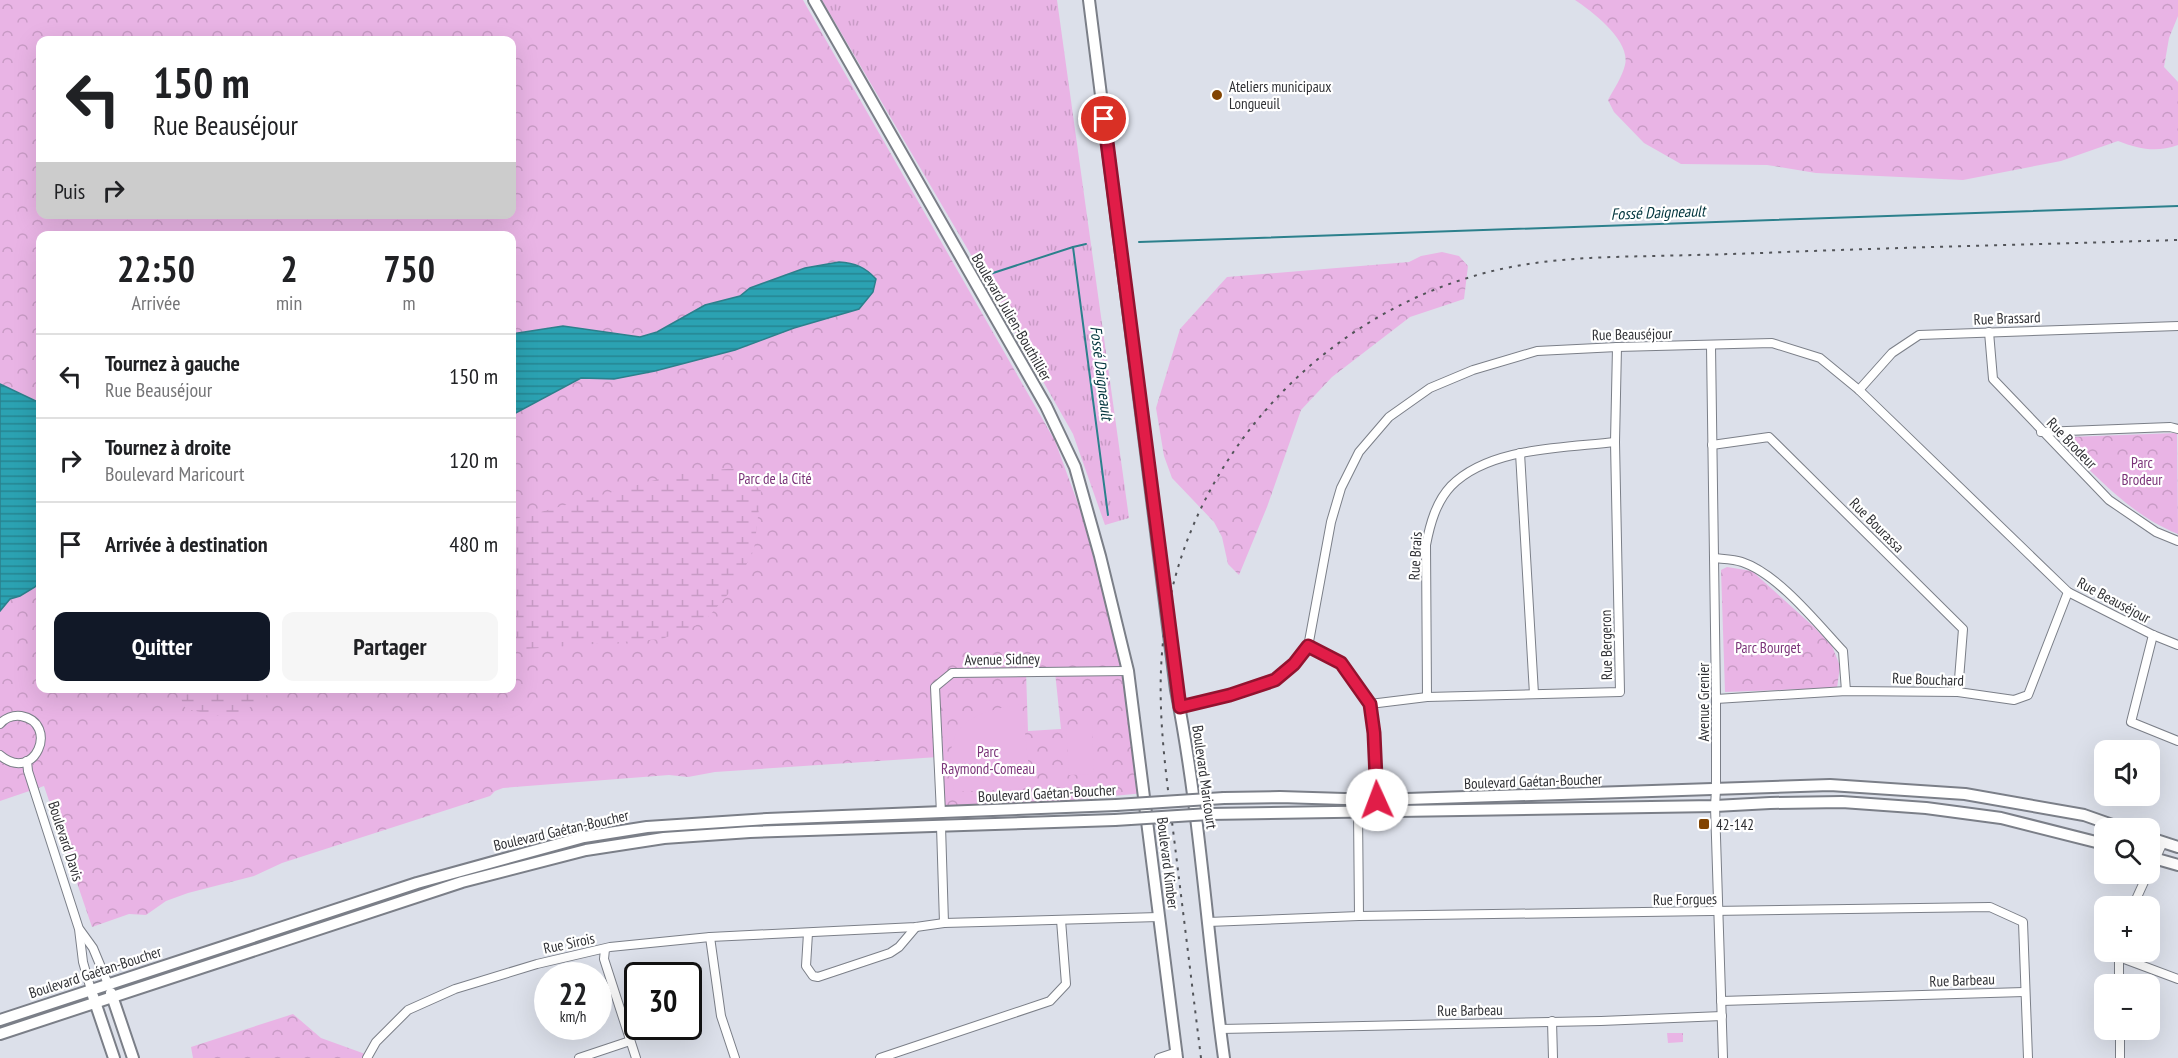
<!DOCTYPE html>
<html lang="fr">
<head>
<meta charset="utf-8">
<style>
  :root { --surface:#fff; --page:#f6f6f6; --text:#202124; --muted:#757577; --line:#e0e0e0; --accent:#111827 }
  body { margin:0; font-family:"PT Sans Narrow",sans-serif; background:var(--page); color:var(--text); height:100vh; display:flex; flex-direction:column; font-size:22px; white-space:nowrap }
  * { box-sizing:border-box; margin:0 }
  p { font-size:20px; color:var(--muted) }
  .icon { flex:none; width:33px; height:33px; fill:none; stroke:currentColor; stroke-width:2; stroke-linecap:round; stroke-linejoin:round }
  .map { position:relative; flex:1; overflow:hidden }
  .side { position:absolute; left:36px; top:231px; width:480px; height:462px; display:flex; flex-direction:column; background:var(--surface); border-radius:12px; box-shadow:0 6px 24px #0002 }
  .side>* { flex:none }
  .hud { position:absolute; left:36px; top:36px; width:480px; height:183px; border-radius:12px; box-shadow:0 6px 24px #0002; background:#fff; color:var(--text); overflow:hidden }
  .controls { position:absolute; left:2094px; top:740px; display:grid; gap:12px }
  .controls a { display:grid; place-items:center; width:66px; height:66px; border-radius:12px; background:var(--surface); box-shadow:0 6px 24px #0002; font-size:30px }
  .speed { position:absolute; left:534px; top:962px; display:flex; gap:12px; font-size:30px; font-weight:700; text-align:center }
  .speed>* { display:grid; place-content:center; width:78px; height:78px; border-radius:50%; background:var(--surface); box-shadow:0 6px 24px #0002; line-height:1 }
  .speed small { font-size:15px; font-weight:400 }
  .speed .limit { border:3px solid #111; border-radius:9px; background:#fff; color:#111 }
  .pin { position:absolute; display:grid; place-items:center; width:51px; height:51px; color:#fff; margin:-26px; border:3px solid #fff; border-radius:50%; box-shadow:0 2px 6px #0007 }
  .me { position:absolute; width:66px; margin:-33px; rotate:358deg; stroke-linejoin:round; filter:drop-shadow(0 0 4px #0008) }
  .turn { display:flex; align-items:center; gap:21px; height:126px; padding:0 18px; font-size:27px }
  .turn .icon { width:78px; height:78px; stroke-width:2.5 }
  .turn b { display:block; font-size:42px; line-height:51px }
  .then { display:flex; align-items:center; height:57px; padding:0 18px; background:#0003; gap:12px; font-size:22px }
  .eta { display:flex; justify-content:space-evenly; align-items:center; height:102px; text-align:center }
  .eta b { font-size:36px; font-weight:700; line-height:42px }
  .primary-button { display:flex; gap:12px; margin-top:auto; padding:12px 18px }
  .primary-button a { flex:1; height:69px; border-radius:12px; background:var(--accent); color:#fff; font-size:24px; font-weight:700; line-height:69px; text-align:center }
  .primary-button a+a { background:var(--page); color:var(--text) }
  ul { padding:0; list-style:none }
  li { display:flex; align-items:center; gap:18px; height:84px; padding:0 18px; border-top:2px solid var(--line) }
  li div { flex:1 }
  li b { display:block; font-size:22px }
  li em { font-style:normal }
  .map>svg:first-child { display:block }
  .grass { fill:url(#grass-tufts) }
  .forest { fill:url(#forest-crowns); fill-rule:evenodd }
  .wetland { fill:url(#wetland-marsh) }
  .garden { fill:#e9b4e5 }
  .water { fill:url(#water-rules); stroke:#2c808c; stroke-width:1.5 }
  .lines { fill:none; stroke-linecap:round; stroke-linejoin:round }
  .stream { stroke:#2c808c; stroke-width:2 }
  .street-casing { stroke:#7b7f88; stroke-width:10 }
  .secondary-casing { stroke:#7b7f88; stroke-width:14 }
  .street { stroke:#fff; stroke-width:8 }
  .secondary { stroke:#fff; stroke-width:10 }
  .rail { stroke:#525459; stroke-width:2; stroke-dasharray:3 6; stroke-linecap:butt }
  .secondary-bridge-casing { stroke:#7b7f88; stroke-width:14; stroke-linecap:butt }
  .secondary-bridge { stroke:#fff; stroke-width:10 }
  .route-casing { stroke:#92132f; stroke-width:15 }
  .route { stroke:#e11d48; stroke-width:10 }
  .poi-dot { fill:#824402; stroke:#fff; stroke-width:2 }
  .labels { text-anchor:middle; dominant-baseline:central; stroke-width:4.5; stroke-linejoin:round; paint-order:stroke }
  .poi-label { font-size:15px; fill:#303135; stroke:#fff; text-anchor:start }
  .street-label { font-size:15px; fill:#303135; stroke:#fff }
  .park-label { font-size:15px; fill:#7b3479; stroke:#fff }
  .water-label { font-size:16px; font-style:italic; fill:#00343c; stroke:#fff }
</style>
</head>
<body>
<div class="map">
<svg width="2178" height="1058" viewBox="0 0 2178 1058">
  <defs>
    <pattern id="grass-tufts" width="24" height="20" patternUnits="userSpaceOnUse" patternTransform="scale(1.5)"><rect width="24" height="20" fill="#e9b4e5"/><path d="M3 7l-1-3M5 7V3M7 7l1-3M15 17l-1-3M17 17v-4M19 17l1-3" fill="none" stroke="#c89bc5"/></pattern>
    <pattern id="forest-crowns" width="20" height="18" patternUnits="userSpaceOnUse" patternTransform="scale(1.5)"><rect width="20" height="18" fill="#e9b4e5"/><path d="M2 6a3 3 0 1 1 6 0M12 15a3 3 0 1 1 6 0" fill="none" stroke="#c89bc5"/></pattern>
    <pattern id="wetland-marsh" width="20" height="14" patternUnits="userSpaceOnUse" patternTransform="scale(1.5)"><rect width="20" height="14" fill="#e9b4e5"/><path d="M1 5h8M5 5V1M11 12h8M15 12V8" fill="none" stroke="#c89bc5"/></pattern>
    <pattern id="water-rules" width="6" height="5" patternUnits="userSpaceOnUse" patternTransform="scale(1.5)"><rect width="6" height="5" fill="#2ba2b2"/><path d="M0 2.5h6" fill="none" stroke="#258592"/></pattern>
  </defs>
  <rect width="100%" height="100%" fill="#dce0ea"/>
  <!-- grass -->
  <polygon class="grass" points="822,0 1057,0 1129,518 1105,525 1073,434 974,260"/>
  <!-- forest -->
  <g class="forest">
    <path d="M0,0H803L1055,441L1081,512L1124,670L1026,672L1028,731L1061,729L1055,672L1128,671L1144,793L941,813L938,757L715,772L688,777L669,775L503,788L495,791L490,796L282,863L254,876L188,893L166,901L146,915L129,914L92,927L44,786L0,801ZM40,40H512V214H40ZM40,236H512V688H40Z"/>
    <path d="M1575,0H2178V16L2169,38L2164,67L2178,82V145C2156,153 2139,149 2118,141L2061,161L1963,180L1816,173L1767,165L1681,164L1644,143L1614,112L1608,100C1614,89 1622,77 1625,65C1631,41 1593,12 1575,0Z"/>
    <polygon points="1442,252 1459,256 1468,266 1464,299 1410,317 1332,377 1301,410 1267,507 1239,575 1228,564 1222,537 1214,522 1172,478 1164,456 1156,408 1180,329 1227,277 1409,262 1421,256"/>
    <path d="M2177,433L2178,534C2133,516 2101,481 2067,448L2069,437Z"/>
    <polygon points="1727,567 1752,571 1814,627 1832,646 1840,666 1837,688 1725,692 1721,570"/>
    <polygon points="293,1014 321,1038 368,1055 367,1058 193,1058 191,1047"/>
    <polygon points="1667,1033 1683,1033 1683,1042 1668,1043"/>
  </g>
  <!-- wetland -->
  <g class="wetland">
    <polygon points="738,468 761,491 754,550 735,586 704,622 662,639 512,650 512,520 680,473"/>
    <polygon points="176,689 275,689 234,719 186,709"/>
  </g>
  <!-- garden -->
  <g class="garden">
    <path d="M1022,704L1031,788L954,792C953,780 950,767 951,754C952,716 992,709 1022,704Z"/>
    <polygon points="1092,724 1094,774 1069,775 1066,725"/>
  </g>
  <!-- water -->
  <g class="water">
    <path d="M839,262C855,263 865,267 876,279L873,292L859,309L794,328L735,350L655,371L614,379L581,378L512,415V334L563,326L640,337L657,332L705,305L740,296L750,288L805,268Z"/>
    <polygon points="0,384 40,403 40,581 35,587 20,596 10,599 0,611"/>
  </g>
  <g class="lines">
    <!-- stream -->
    <g class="stream">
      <polyline points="1139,242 2178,206"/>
      <polyline points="1086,244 1073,247 1108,515"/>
      <polyline points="990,274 1073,247"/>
    </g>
    <!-- street casing -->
    <g class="street-casing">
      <g id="street">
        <polyline points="1989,332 1993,379 2109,500 2156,532 2178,541"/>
        <polyline points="1711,346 1716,699 1716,790 1715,806 1723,1058"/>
        <polyline points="1859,390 1892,353 1919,335 2178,326"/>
        <polyline points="2041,432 2170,427 2178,429"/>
        <polyline points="1712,445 1769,437 1963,629 1958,692"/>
        <polyline points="1520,453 1534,694"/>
        <path d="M1714,558C1723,559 1734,559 1742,562C1778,574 1817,623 1843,651L1846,691"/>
        <polyline points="2153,635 2131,722 2178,741"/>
        <polyline points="1308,647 1341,663 1370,704 1374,733 1377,800"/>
        <path d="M1427,697L1426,545C1430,524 1436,502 1451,486C1489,447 1564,448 1615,442"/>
        <polyline points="1716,699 1846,691 1958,692 2014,700 2028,695 2068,592"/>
        <polyline points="1370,704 1427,697 1620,692 1615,442 1617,347"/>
        <polyline points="1180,707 1230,695 1275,680 1294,664 1308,647 1331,522 1341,488 1359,452 1389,417 1430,388 1473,370 1537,351 1617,347 1772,343 1820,358 1859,390 2068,592 2153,635 2178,645"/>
        <path d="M0,724C5,718 13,715 21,716C60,723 35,785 0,755"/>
        <polyline points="27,761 28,771 79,929 83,962 91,990"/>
        <polyline points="1358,812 1359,916"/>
        <polyline points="941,813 935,687 952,673 1128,671"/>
        <polyline points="941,826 944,923"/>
        <polyline points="2150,871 2163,842"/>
        <polyline points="2133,906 2148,873"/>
        <polyline points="1208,922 1359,916 1990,907 2023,922 2028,1058"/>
        <polyline points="80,930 93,948 108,984"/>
        <polyline points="808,933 806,966 813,976 818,977 890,953 899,947 916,927"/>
        <polyline points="710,937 721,1016 735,1058"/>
        <polyline points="605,949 604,959 636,1058"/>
        <polyline points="2119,951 2119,984"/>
        <polyline points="2119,957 2178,979"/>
        <polyline points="1721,1001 2024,992"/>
        <polyline points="1552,1021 1553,1058"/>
        <polyline points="1220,1029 1601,1021 1722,1016"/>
        <polyline points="2120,1029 2120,1058"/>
        <polyline points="367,1058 376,1042 408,1010 455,989 537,964 610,947 710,937 916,927 944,923 1159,917"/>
        <polyline points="579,1058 630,1041"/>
        <polyline points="880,1058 1050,1001 1066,984 1061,920"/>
        <polyline points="1159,1058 1177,1052"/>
      </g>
    </g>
    <!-- secondary casing -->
    <g class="secondary-casing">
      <g id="secondary">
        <polyline points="814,0 1046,406 1075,467 1100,556 1128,671 1177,1058"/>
        <path d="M1089,0L1176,690C1200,811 1207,936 1224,1058"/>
        <polyline points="1224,798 1280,797 1377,800 1830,785 1965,794 2084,815 2121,828"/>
        <polyline points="1209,814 1715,806 1770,803 1842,802 1926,808 2001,818 2104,844"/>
        <polyline points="2150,838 2178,847"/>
        <polyline points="2150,857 2178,865"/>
        <polyline points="111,993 133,1058"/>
        <polyline points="93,996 114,1058"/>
        <polyline points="0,1020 417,883 584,837 647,827 767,819 1116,805"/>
        <polyline points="0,1034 462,882 586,850 664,838 750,832 1115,820"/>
      </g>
    </g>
    <!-- street -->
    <use href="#street" class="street"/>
    <!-- secondary -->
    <use href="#secondary" class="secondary"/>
    <!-- rail -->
    <path class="rail" d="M1201,1058C1192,985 1183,911 1174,838C1166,773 1156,708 1163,642C1182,459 1327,305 1506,268C1554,258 1604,257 1653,256C1697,255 1740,254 1784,252C1915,247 2047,244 2178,240"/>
    <!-- secondary-bridge casing -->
    <g class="secondary-bridge-casing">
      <g id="secondary-bridge">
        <polyline points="1116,805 1224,798"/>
        <polyline points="1115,820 1209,814"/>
      </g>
    </g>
    <!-- secondary-bridge -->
    <use href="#secondary-bridge" class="secondary-bridge"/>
  </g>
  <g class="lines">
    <!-- route casing -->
    <g class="route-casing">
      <polyline id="route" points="1104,119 1180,707 1230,695 1275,680 1294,664 1308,646 1341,663 1370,704 1374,733 1377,800"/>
    </g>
    <!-- route -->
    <use href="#route" class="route"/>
  </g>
  <!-- markers -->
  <g class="poi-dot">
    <circle cx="1217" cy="95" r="6"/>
    <rect x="1698" y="818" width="12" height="12" rx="3"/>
  </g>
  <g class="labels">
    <!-- poi labels -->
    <g class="poi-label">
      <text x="1229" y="86">Ateliers municipaux<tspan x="1229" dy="17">Longueuil</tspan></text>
      <text x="1716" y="824">42-142</text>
    </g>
    <!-- street labels -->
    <g class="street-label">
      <text transform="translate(1012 317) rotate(60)">Boulevard Julien-Bouthillier</text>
      <text transform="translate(2007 318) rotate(-2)">Rue Brassard</text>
      <text transform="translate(1632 334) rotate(-1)">Rue Beauséjour</text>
      <text transform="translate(2072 443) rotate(46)">Rue Brodeur</text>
      <text transform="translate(1877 525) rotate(45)">Rue Bourassa</text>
      <text transform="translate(1415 556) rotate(-87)">Rue Brais</text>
      <text transform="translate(2114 600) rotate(28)">Rue Beauséjour</text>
      <text transform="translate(1606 645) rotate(-91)">Rue Bergeron</text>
      <text transform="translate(1002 659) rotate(-1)">Avenue Sidney</text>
      <text transform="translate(1928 679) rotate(2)">Rue Bouchard</text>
      <text transform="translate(1703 702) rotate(-90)">Avenue Grenier</text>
      <text transform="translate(1205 777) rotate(82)">Boulevard Maricourt</text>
      <text transform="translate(1533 781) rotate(-2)">Boulevard Gaétan-Boucher</text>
      <text transform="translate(1047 793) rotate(-3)">Boulevard Gaétan-Boucher</text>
      <text transform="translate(561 830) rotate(-13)">Boulevard Gaétan-Boucher</text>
      <text transform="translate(66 841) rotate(72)">Boulevard Davis</text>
      <text transform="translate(1168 863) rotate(83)">Boulevard Kimber</text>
      <text transform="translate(1685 899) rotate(-1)">Rue Forgues</text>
      <text transform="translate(569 943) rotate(-12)">Rue Sirois</text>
      <text transform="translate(95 972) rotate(-18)">Boulevard Gaétan-Boucher</text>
      <text transform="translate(1962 980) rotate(-2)">Rue Barbeau</text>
      <text transform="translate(1470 1010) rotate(-1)">Rue Barbeau</text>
    </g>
    <!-- park labels -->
    <g class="park-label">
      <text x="2142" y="462">Parc<tspan x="2142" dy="17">Brodeur</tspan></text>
      <text x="775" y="478">Parc de la Cité</text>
      <text x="1768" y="647">Parc Bourget</text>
      <text x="988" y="751">Parc<tspan x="988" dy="17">Raymond-Comeau</tspan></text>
    </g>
    <!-- water labels -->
    <g class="water-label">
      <text transform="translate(1658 212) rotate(-2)">Fossé Daigneault</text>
      <text transform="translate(1102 373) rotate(83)">Fossé Daigneault</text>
    </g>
  </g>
</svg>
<div class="controls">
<a><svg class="icon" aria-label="sound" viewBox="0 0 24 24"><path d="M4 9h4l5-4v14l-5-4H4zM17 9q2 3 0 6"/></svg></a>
<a><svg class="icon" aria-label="search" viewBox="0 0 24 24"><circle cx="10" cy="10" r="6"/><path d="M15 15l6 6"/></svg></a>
<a>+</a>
<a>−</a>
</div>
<div class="speed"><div>22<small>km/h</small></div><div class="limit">30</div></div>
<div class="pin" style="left:1104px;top:119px;background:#d93025"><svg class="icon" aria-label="arrive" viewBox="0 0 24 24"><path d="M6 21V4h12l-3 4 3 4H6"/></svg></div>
<svg class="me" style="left:1377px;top:800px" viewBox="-20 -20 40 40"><circle r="19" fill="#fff"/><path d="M0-13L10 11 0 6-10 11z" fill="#e11d48"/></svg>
<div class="hud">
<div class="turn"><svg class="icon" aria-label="left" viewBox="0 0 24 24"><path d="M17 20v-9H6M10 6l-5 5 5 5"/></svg><div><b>150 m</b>Rue Beauséjour</div></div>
<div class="then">Puis<svg class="icon" aria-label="right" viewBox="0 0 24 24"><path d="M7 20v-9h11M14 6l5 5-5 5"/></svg></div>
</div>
<section class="side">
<div class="eta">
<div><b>22:50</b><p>Arrivée</p></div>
<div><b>2</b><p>min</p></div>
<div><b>750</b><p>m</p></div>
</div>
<ul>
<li><svg class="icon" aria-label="left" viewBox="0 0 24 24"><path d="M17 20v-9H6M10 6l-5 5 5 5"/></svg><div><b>Tournez à gauche</b><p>Rue Beauséjour</p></div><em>150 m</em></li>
<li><svg class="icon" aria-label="right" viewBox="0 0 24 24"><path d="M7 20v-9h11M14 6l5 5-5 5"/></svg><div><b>Tournez à droite</b><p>Boulevard Maricourt</p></div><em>120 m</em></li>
<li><svg class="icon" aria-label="arrive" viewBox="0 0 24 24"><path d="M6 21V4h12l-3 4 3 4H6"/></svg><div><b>Arrivée à destination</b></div><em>480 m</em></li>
</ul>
<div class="primary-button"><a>Quitter</a><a>Partager</a></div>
</section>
</div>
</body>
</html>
